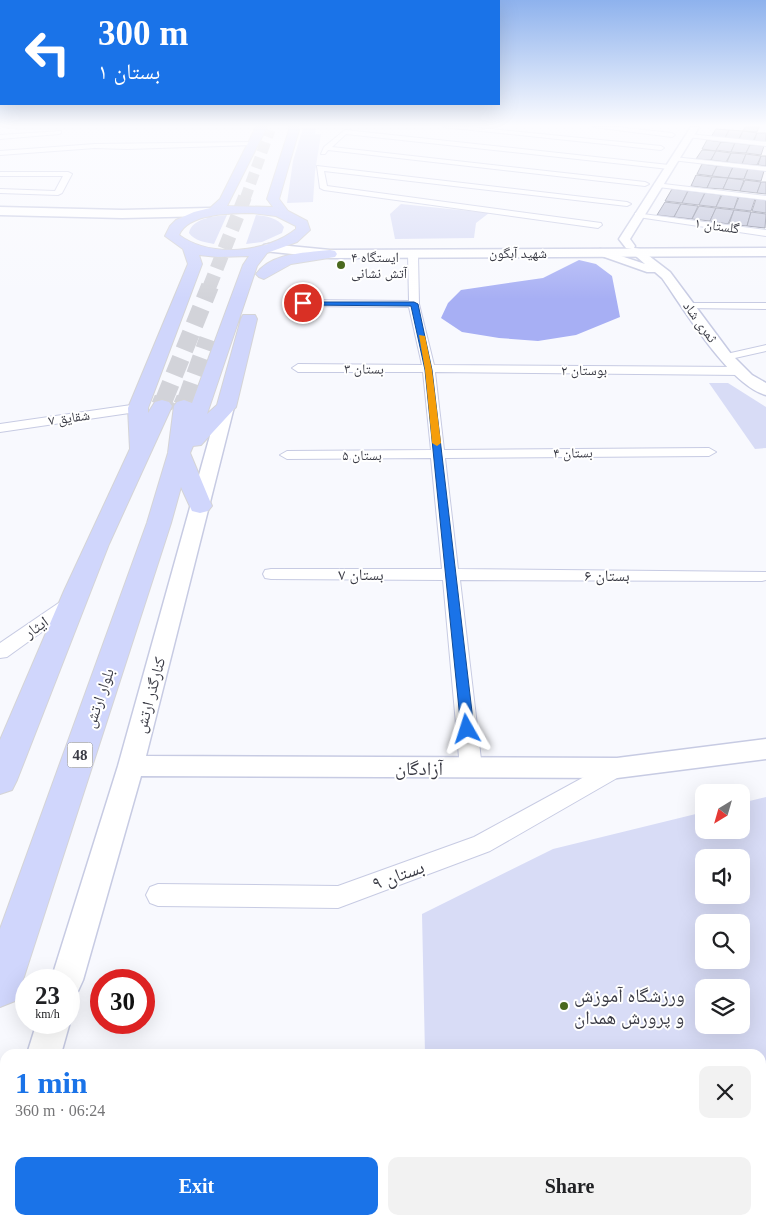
<!DOCTYPE html>
<html lang="en">
<head>
<meta charset="utf-8">
<style>
  :root { --surface:#fff; --page:#f2f2f2; --text:#202124; --muted:#757577; --accent:#1a73e8 }
  body { margin:0; font-family:"Times New Roman","Noto Naskh Arabic",serif; background:var(--page); color:var(--text); height:100vh; display:flex; flex-direction:column; font-size:19px; white-space:nowrap }
  * { box-sizing:border-box; margin:0 }
  p { font-size:16px; color:var(--muted) }
  .icon { flex:none; width:28px; height:28px; fill:none; stroke:currentColor; stroke-width:2; stroke-linecap:round; stroke-linejoin:round }
  .map { position:relative; flex:1; overflow:hidden }
  .sheet { position:absolute; left:0px; top:1049px; width:766px; height:176px; display:flex; flex-direction:column; background:var(--surface); border-radius:15px 15px 0 0; box-shadow:0 5px 20px #0002 }
  .sheet>* { flex:none }
  .guide { position:absolute; left:0px; top:0px; width:500px; height:105px; box-shadow:0 5px 20px #0002; background:#1a73e8; color:#fff; overflow:hidden }
  .needle { width:32px; rotate:217deg }
  .tools { position:absolute; left:695px; top:784px; display:grid; gap:10px }
  .tools a { display:grid; place-items:center; width:55px; height:55px; border-radius:10px; background:var(--surface); box-shadow:0 5px 20px #0002; font-size:25px }
  .speed { position:absolute; left:15px; top:969px; display:flex; gap:10px; font-size:25px; font-weight:700; text-align:center }
  .speed>* { display:grid; place-content:center; width:65px; height:65px; border-radius:50%; background:var(--surface); box-shadow:0 5px 20px #0002; line-height:1 }
  .speed small { font-size:12px; font-weight:400 }
  .speed .limit { border:8px solid #d22; background:#fff; color:#111 }
  .pin { position:absolute; display:grid; place-items:center; width:42px; height:42px; color:#fff; margin:-21px; border:2px solid #fff; border-radius:50%; box-shadow:0 1px 5px #0007 }
  .me { position:absolute; width:55px; margin:-28px; rotate:354deg; stroke-linejoin:round; filter:drop-shadow(0 0 4px #0008) }
  .turn { display:flex; align-items:center; gap:18px; height:105px; padding:0 15px; font-size:22px }
  .turn .icon { width:65px; height:65px; stroke-width:2.5 }
  .turn b { display:block; font-size:35px; line-height:42px }
  .round { display:grid; place-items:center; flex:none; width:52px; height:52px; border-radius:10px; background:var(--page) }
  .head { display:flex; align-items:center; justify-content:space-between; height:85px; padding:0 15px }
  h1 { font-size:30px; font-weight:700; line-height:38px; color:var(--accent) }
  .action { display:flex; gap:10px; margin-top:auto; padding:10px 15px }
  .action a { flex:1; height:58px; border-radius:10px; background:var(--accent); color:#fff; font-size:20px; font-weight:700; line-height:58px; text-align:center }
  .action a+a { background:var(--page); color:var(--text) }
  .map>svg:first-child { display:block }
  .green { fill:#d8dcf6; fill-rule:evenodd }
  .water { fill:#a7aff4 }
  .building { fill:#babed5; stroke:#787c91 }
  .lines { fill:none; stroke-linecap:round; stroke-linejoin:round }
  .trunk-tunnel-far3 { stroke:#d2d3d9; stroke-width:11; stroke-dasharray:11 5.5; stroke-linecap:butt }
  .trunk-tunnel-far2 { stroke:#d2d3d9; stroke-width:14; stroke-dasharray:14 7; stroke-linecap:butt }
  .trunk-tunnel-far1 { stroke:#d2d3d9; stroke-width:18; stroke-dasharray:18 9; stroke-linecap:butt }
  .trunk-tunnel { stroke:#d2d3d9; stroke-width:22; stroke-dasharray:22 11; stroke-linecap:butt }
  .minor-casing { stroke:#c7cbe3; stroke-width:2 }
  .tertiary-casing { stroke:#c7cbe3; stroke-width:3 }
  .secondary-casing { stroke:#c7cbe3; stroke-width:3 }
  .trunk-casing { stroke:#d4d4d6; stroke-width:2 }
  .minor { fill:#fff; fill-rule:evenodd }
  .tertiary { fill:#fff; fill-rule:evenodd }
  .secondary { fill:#fff; fill-rule:evenodd }
  .trunk { fill:#d0d6fc; fill-rule:evenodd }
  .route { fill:#1a73e8; stroke:#114b97 }
  .slow { fill:#f59e0b }
  .poi-dot { fill:#4a691e; stroke:#fff; stroke-width:2 }
  .labels { text-anchor:middle; dominant-baseline:central; stroke-width:4; stroke-linejoin:round; paint-order:stroke }
  .far-street-label { font-size:14px; fill:#3a3b45; stroke:#fff }
  .far-poi-label { font-size:14px; fill:#3a3b45; stroke:#fff; text-anchor:start }
  .shield { fill:#fff; stroke:#75767d; stroke-width:1 }
  .shield-label { font-size:15px; font-weight:bold; fill:#3a3b45 }
  .street-label { font-size:16px; fill:#3a3b45; stroke:#fff }
  .near-street-label { font-size:19px; fill:#3a3b45; stroke:#fff }
  .near-poi-label { font-size:19px; fill:#3a3b45; stroke:#fff; text-anchor:start }
</style>
</head>
<body>
<div class="map">
<svg width="766" height="1224" viewBox="0 0 766 1224">
  <rect width="100%" height="100%" fill="#f8f9fe"/>
  <!-- green -->
  <g class="green">
    <polygon points="316,127 315,134 321,134 315,172 313,202 287,203 293,161 303,128"/>
    <polygon points="401,204 489,213 476,223 474,238 395,239 390,214"/>
    <path d="M227,215L214,244C204,242 195,241 189,233C192,218 215,216 227,215Z"/>
    <path d="M256,215C266,216 278,218 284,227L282,233L262,242L246,244Z"/>
    <polygon points="709,383 728,383 766,407 766,448 755,449"/>
    <path d="M766,797V1224H429V1220H761V1054H425L422,914L553,849L704,812V830H741V803ZM704,858H741V895H704ZM704,922H741V960H704ZM704,988H741V1025H704Z"/>
  </g>
  <!-- water -->
  <polygon class="water" points="579,260 596,264 612,276 620,317 576,335 538,341 499,338 462,332 441,318 448,303 461,290 543,278"/>
  <!-- building -->
  <g class="building">
    <polygon points="745,127 759,127 757,132 743,131"/>
    <polygon points="716,129 729,130 725,138 711,137"/>
    <polygon points="729,130 743,131 739,139 725,138"/>
    <polygon points="743,131 757,133 753,141 739,139"/>
    <polygon points="757,133 766,133 766,142 754,141"/>
    <polygon points="707,140 721,142 716,151 702,149"/>
    <polygon points="721,142 735,143 731,152 716,150"/>
    <polygon points="735,143 750,145 746,153 731,152"/>
    <polygon points="750,145 764,146 761,155 746,153"/>
    <polygon points="702,150 716,151 711,160 696,159"/>
    <polygon points="716,151 731,153 726,162 711,160"/>
    <polygon points="731,153 746,154 742,164 727,162"/>
    <polygon points="746,154 761,156 757,165 742,164"/>
    <polygon points="761,156 766,156 766,166 758,165"/>
    <polygon points="702,164 717,166 712,176 697,174"/>
    <polygon points="717,166 733,167 728,178 712,176"/>
    <polygon points="733,167 748,169 744,179 728,178"/>
    <polygon points="748,169 764,171 761,181 744,179"/>
    <polygon points="696,175 712,177 707,188 691,186"/>
    <polygon points="712,177 728,178 723,189 707,188"/>
    <polygon points="728,178 744,180 740,191 723,189"/>
    <polygon points="745,180 761,182 757,193 740,191"/>
    <polygon points="761,182 766,182 766,194 757,193"/>
    <polygon points="672,189 688,191 682,203 665,201"/>
    <polygon points="688,191 705,193 699,205 682,203"/>
    <polygon points="705,193 721,195 716,207 699,205"/>
    <polygon points="722,195 738,197 734,209 716,207"/>
    <polygon points="739,197 755,199 751,211 734,209"/>
    <polygon points="756,199 766,200 766,213 752,211"/>
    <polygon points="665,202 681,204 674,217 657,215"/>
    <polygon points="681,204 698,206 692,219 674,217"/>
    <polygon points="699,206 716,208 710,221 692,219"/>
    <polygon points="716,208 734,210 728,224 710,221"/>
    <polygon points="734,210 751,212 747,226 729,224"/>
    <polygon points="751,212 766,214 765,228 747,226"/>
  </g>
  <g class="lines">
    <!-- trunk-tunnel-far3 -->
    <polyline class="trunk-tunnel-far3" points="245,199 270,130"/>
    <!-- trunk-tunnel-far2 -->
    <polyline class="trunk-tunnel-far2" points="209,288 245,197"/>
    <!-- trunk-tunnel-far1 -->
    <g class="trunk-tunnel-far1">
      <polyline points="164,400 210,286"/>
      <polyline points="186,400 208,339"/>
    </g>
    <!-- trunk-tunnel -->
    <g class="trunk-tunnel">
      <polyline points="162,406 165,399"/>
      <polyline points="184,406 187,399"/>
    </g>
    <!-- minor casing -->
    <g class="minor-casing">
      <g id="minor">
        <polygon points="443,127 469,127 661,146 664,148 661,150"/>
        <polygon points="593,127 617,127 672,133 675,135 672,137"/>
        <polygon points="345,130 669,165 673,167 669,169 346,134 332,147 645,182 649,184 645,186 328,150 325,154 321,154 324,147"/>
        <polygon points="61,131 61,133 59,134 0,139 0,135"/>
        <polygon points="689,134 766,142 766,146 687,137 687,135"/>
        <polygon points="252,142 255,144 254,145 127,149 95,148 0,155 0,151 95,144"/>
        <polygon points="674,157 766,167 766,171 672,160 672,158"/>
        <polygon points="317,166 627,202 631,204 627,206 324,171 327,186 601,223 602,225 598,228 324,190 320,188"/>
        <polygon points="0,172 68,172 72,174 62,193 58,195 0,193 0,189 55,191 63,176 0,176"/>
        <polygon points="655,183 766,196 766,200 658,187 654,185"/>
        <polygon points="635,213 766,230 766,236 638,217 635,217"/>
        <polygon points="413,251 418,254 419,304 434,365 740,367 746,371 740,375 435,372 444,450 709,448 716,452 709,456 445,458 458,569 766,572 766,580 762,581 460,580 482,768 478,774 471,777 464,774 460,768 443,580 271,579 265,578 263,574 265,570 271,569 442,569 431,458 287,459 280,455 287,451 431,450 423,372 298,372 292,368 298,364 422,365 409,307 303,306 298,303 303,300 409,301 408,254"/>
        <polygon points="689,303 766,303 766,309 685,308 684,306"/>
        <polygon points="766,345 766,351 726,360 720,357 722,355"/>
        <polygon points="138,404 144,408 143,411 0,432 0,424"/>
        <polygon points="72,596 78,598 81,602 78,606 7,657 0,658 0,643 66,598"/>
        <polygon points="617,759 624,762 628,768 624,774 490,851 338,908 158,906 150,903 146,895 150,887 158,884 338,886 474,837"/>
      </g>
    </g>
    <!-- tertiary casing -->
    <g class="tertiary-casing">
      <g id="tertiary">
        <path d="M691,127H699L630,239L635,246L634,248L640,249L670,272L731,354L752,375L766,383V395C729,385 684,309 662,278L655,272H647L596,254L594,252L600,249L645,264L630,251L632,249L626,248L619,239Z"/>
        <polygon points="226,402 231,404 234,407 146,756 617,758 766,739 766,759 617,778 141,776 83,980 78,991 69,995 69,980 51,980 118,766 218,407 221,404"/>
        <polygon points="69,1018 70,1022 61,1054 27,1054 37,1022 69,1022"/>
        <polygon points="5,1163 5,1216 0,1218 0,1165"/>
      </g>
    </g>
    <!-- secondary casing -->
    <g class="secondary-casing">
      <g id="secondary">
        <polygon points="0,207 122,210 210,208 216,212 210,216 122,218 0,215"/>
        <polygon points="269,244 330,250 766,248 766,256 330,258 264,251 263,248 264,245"/>
      </g>
    </g>
    <!-- trunk casing -->
    <g class="trunk-casing">
      <g id="trunk">
        <path d="M256,127H267L227,206L273,207L267,199L289,130L288,127H298L299,130L279,199L288,211L307,221L310,230L297,242L267,253L257,266L207,414L217,405L241,319L243,315H255L257,319L236,407L201,445L193,446L190,453L212,506L208,511L200,513L192,511L181,487L171,523L21,986L15,1001L0,1007V929L147,523L168,453L174,406L177,402L184,400L192,403L243,265L249,256L218,257L199,255L202,264L148,408V413L155,402L162,400L169,402L172,406L109,544L17,780L12,790L0,794V740L64,591L130,449L128,408L188,264L183,249L165,236L170,226L176,220L194,212L210,208L220,199ZM253,213L276,216L296,226V229C267,253 210,258 179,235C188,213 232,213 253,213Z"/>
        <path d="M330,250L335,251L337,254L335,257L291,264L264,279L259,277L256,274C272,252 306,253 330,250Z"/>
      </g>
    </g>
    <!-- minor -->
    <use href="#minor" class="minor"/>
    <!-- tertiary -->
    <use href="#tertiary" class="tertiary"/>
    <!-- secondary -->
    <use href="#secondary" class="secondary"/>
    <!-- trunk -->
    <use href="#trunk" class="trunk"/>
  </g>
  <!-- sky -->
  <linearGradient id="sky" x2="0" y2="1"><stop stop-color="#8eb2ed"/><stop offset="0.42" stop-color="#fcfcff"/><stop offset="1" stop-color="#fcfcff" stop-opacity="0"/></linearGradient>
  <rect width="766" height="299" fill="url(#sky)"/>
  <!-- route -->
  <polygon class="route" points="301,302 414,302 418,304 432,370 474,729 472,733 463,733 461,729 425,370 411,306 303,305 301,305"/>
  <!-- slow -->
  <polygon class="slow" points="419,335 425,336 432,370 441,443 437,446 432,443 425,370"/>
  <!-- markers -->
  <g class="poi-dot">
    <circle cx="341" cy="265" r="5"/>
    <circle cx="564" cy="1006" r="5"/>
  </g>
  <g class="labels">
    <!-- far-street labels -->
    <g class="far-street-label">
      <text transform="translate(717 226) rotate(8)">گلستان ۱</text>
      <text x="518" y="253">شهید آبگون</text>
      <text transform="translate(700 322) rotate(54)">ثمری شاد</text>
      <text transform="translate(364 369) rotate(1)">بستان ۳</text>
      <text x="584" y="370">بوستان ۲</text>
      <text transform="translate(69 418) rotate(-8)">شقایق ۷</text>
      <text transform="translate(573 453) rotate(-1)">بستان ۴</text>
      <text x="362" y="455">بستان ۵</text>
    </g>
    <!-- far-poi labels -->
    <g class="far-poi-label">
      <text x="351" y="257">ایستگاه ۴<tspan x="351" dy="16">آتش نشانی</tspan></text>
    </g>
    <!-- shield labels -->
    <rect class="shield" x="67.5" y="742.5" width="25" height="25" rx="4"/>
    <g class="shield-label">
      <text x="80" y="755">48</text>
    </g>
    <!-- street labels -->
    <g class="street-label">
      <text x="361" y="574">بستان ۷</text>
      <text x="607" y="575">بستان ۶</text>
      <text transform="translate(36 627) rotate(-35)">ایثار</text>
      <text transform="translate(150 695) rotate(-75)">کنارگذر ارتش</text>
      <text transform="translate(99 698) rotate(-71)">بلوار ارتش</text>
    </g>
    <!-- near-street labels -->
    <g class="near-street-label">
      <text x="419" y="768">آزادگان</text>
      <text transform="translate(398 875) rotate(-20)">بستان ۹</text>
    </g>
    <!-- near-poi labels -->
    <g class="near-poi-label">
      <text x="574" y="995">ورزشگاه آموزش<tspan x="574" dy="22">و پرورش همدان</tspan></text>
    </g>
  </g>
</svg>
<div class="tools">
<a><svg class="needle" viewBox="-14 -14 28 28"><path d="M0-13l5 13h-10z" fill="#e53935"/><path d="M0 13l5-13h-10z" fill="#757577"/></svg></a>
<a><svg class="icon" aria-label="sound" viewBox="0 0 24 24"><path d="M4 9h4l5-4v14l-5-4H4zM17 9q2 3 0 6"/></svg></a>
<a><svg class="icon" aria-label="search" viewBox="0 0 24 24"><circle cx="10" cy="10" r="6"/><path d="M15 15l6 6"/></svg></a>
<a><svg class="icon" aria-label="layers" viewBox="0 0 24 24"><path d="M12 4l9 5-9 5-9-5zM3 14l9 5 9-5"/></svg></a>
</div>
<div class="speed"><div>23<small>km/h</small></div><div class="limit">30</div></div>
<div class="pin" style="left:303px;top:303px;background:#d93025"><svg class="icon" aria-label="arrive" viewBox="0 0 24 24"><path d="M6 21V4h12l-3 4 3 4H6"/></svg></div>
<svg class="me" style="left:467px;top:729px" viewBox="-20 -20 40 40"><path d="M0-17L14 15 0 8-14 15z" fill="#1a73e8" stroke="#fff" stroke-width="4"/></svg>
<div class="guide">
<div class="turn"><svg class="icon" aria-label="left" viewBox="0 0 24 24"><path d="M17 20v-9H6M10 6l-5 5 5 5"/></svg><div><b>300 m</b>بستان ۱</div></div>
</div>
<section class="sheet">
<div class="head"><div><h1>1 min</h1><p>360 m · 06:24</p></div><a class="round"><svg class="icon" aria-label="close" viewBox="0 0 24 24"><path d="M6 6l12 12M18 6L6 18"/></svg></a></div>
<div class="action"><a>Exit</a><a>Share</a></div>
</section>
</div>
</body>
</html>
